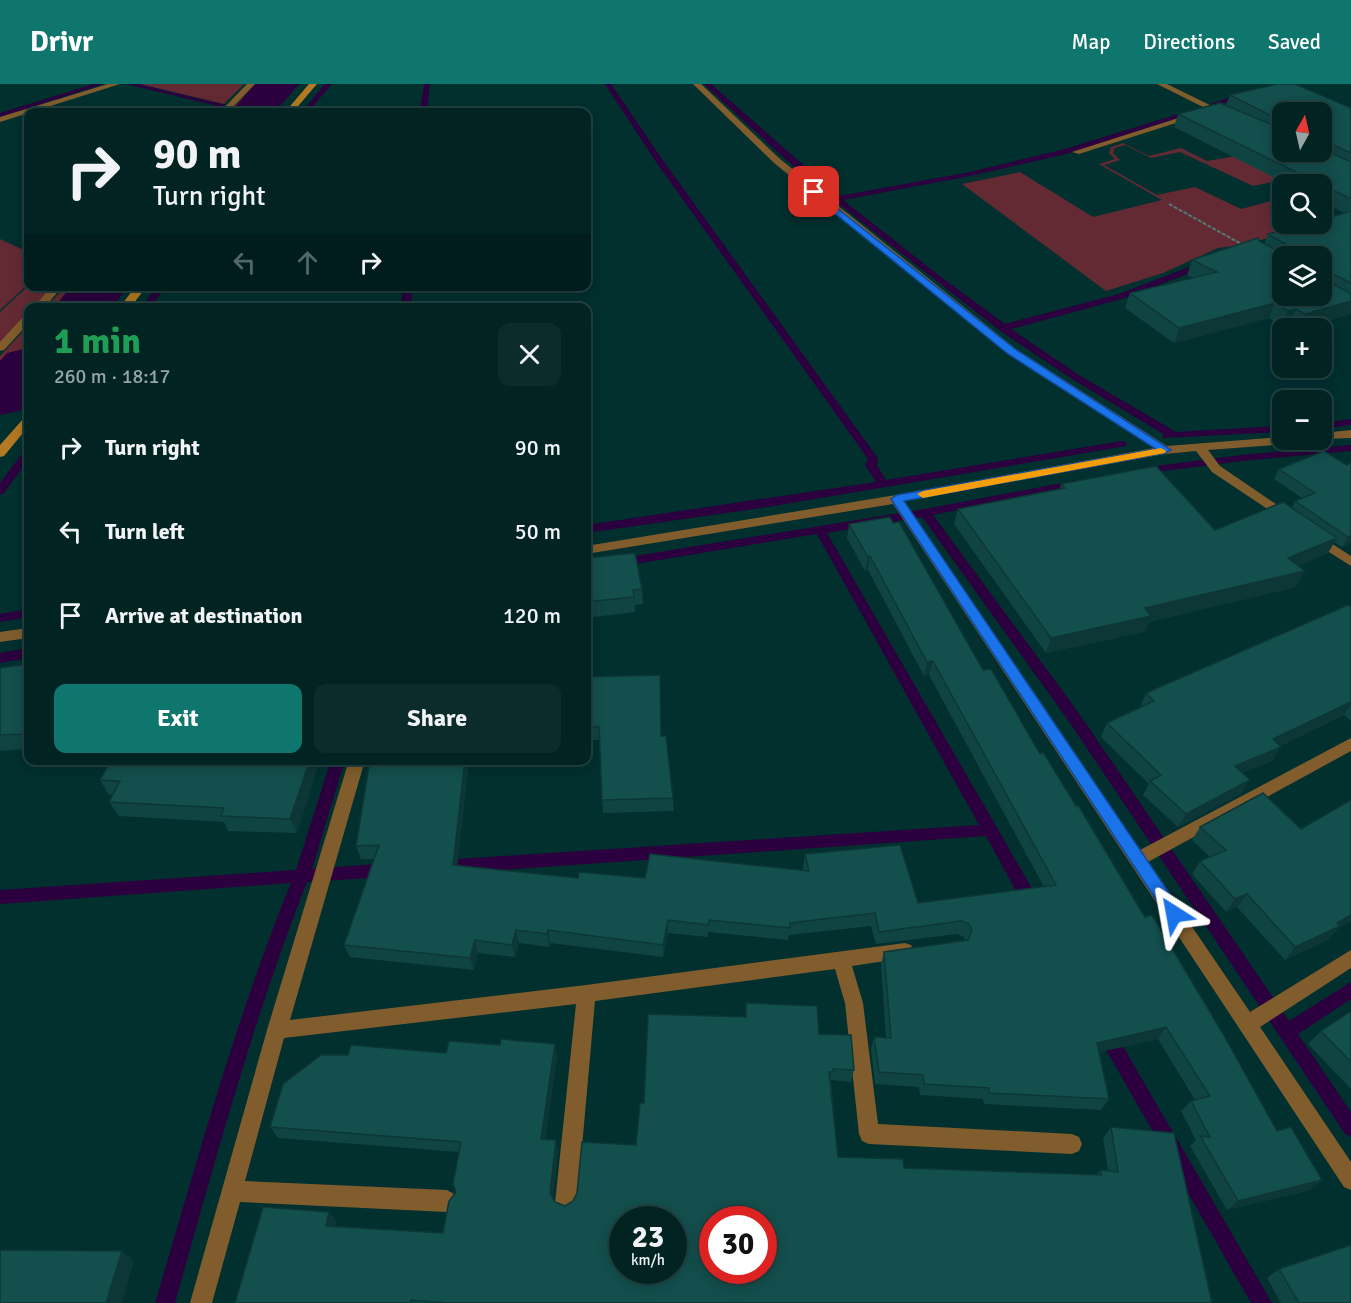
<!DOCTYPE html>
<html lang="en">
<head>
<meta charset="utf-8">
<style>
  :root { --surface:#012423; --page:#0b2c2b; --text:#f1f3f6; --muted:#96a4a6; --line:#234141; --accent:#0f766e }
  body { margin:0; font-family:Signika,sans-serif; background:var(--page); color:var(--text); height:100vh; display:flex; flex-direction:column; font-size:22px; white-space:nowrap }
  * { box-sizing:border-box; margin:0 }
  p { font-size:20px; color:var(--muted) }
  .icon { flex:none; width:33px; height:33px; fill:none; stroke:currentColor; stroke-width:2; stroke-linecap:round; stroke-linejoin:round }
  .map { position:relative; flex:1; overflow:hidden }
  .sheet { position:absolute; left:24px; top:219px; width:567px; height:462px; display:flex; flex-direction:column; background:var(--surface); border-radius:12px; box-shadow:0 3px 15px #0003,0 0 0 2px var(--line) }
  .sheet>* { flex:none }
  .top-card { position:absolute; left:24px; top:24px; width:567px; height:183px; border-radius:12px; box-shadow:0 3px 15px #0003,0 0 0 2px var(--line); background:#012423; color:var(--text); overflow:hidden }
  .needle { width:39px; rotate:8deg }
  .tools { position:absolute; left:1272px; top:18px; display:grid; gap:12px }
  .tools a { display:grid; place-items:center; width:60px; height:60px; border-radius:12px; background:var(--surface); box-shadow:0 3px 15px #0003,0 0 0 2px var(--line); font-size:30px }
  .speed { position:absolute; left:609px; top:1122px; display:flex; gap:12px; font-size:30px; font-weight:700; text-align:center }
  .speed>* { display:grid; place-content:center; width:78px; height:78px; border-radius:50%; background:var(--surface); box-shadow:0 3px 15px #0003,0 0 0 2px var(--line); line-height:1 }
  .speed small { font-size:15px; font-weight:400 }
  .speed .limit { border:9px solid #d22; background:#fff; color:#111 }
  .pin { position:absolute; display:grid; place-items:center; width:51px; height:51px; color:#fff; margin:-26px; border-radius:12px; box-shadow:0 3px 9px #0006 }
  .me { position:absolute; width:66px; margin:-33px; rotate:326deg; stroke-linejoin:round; filter:drop-shadow(0 0 4px #0008) }
  .turn { display:flex; align-items:center; gap:21px; height:126px; padding:0 30px; font-size:27px }
  .turn .icon { width:78px; height:78px; stroke-width:2.5 }
  .turn b { display:block; font-size:42px; line-height:51px }
  .lanes { display:flex; align-items:center; height:57px; padding:0 30px; background:#0003; justify-content:center; gap:30px; direction:ltr }
  .lanes .off { opacity:.35 }
  .round { display:grid; place-items:center; flex:none; width:63px; height:63px; border-radius:12px; background:var(--page) }
  .headline { display:flex; align-items:center; justify-content:space-between; height:102px; padding:0 30px }
  h1 { font-size:36px; font-weight:700; line-height:45px; color:#1e9e55 }
  .primary-button { display:flex; gap:12px; margin-top:auto; padding:12px 30px }
  .primary-button a { flex:1; height:69px; border-radius:12px; background:var(--accent); color:#fff; font-size:24px; font-weight:700; line-height:69px; text-align:center }
  .primary-button a+a { background:var(--page); color:var(--text) }
  ul { padding:0; list-style:none }
  li { display:flex; align-items:center; gap:18px; height:84px; padding:0 30px }
  li div { flex:1 }
  li b { display:block; font-size:22px }
  li em { font-style:normal }
  header { display:flex; align-items:center; gap:36px; box-sizing:border-box; height:84px; padding:0 30px; background:var(--accent); color:#fff }
  header strong { font-size:28px }
  nav { display:flex; gap:33px; margin-inline-start:auto; font-size:21px }
  .map>svg:first-child { display:block }
  .green { fill:#642a33 }
  .lines { fill:none; stroke-linecap:round; stroke-linejoin:round }
  .stream { fill:#2c003f; fill-rule:evenodd }
  .river { fill:#2c003f; fill-rule:evenodd }
  .path { stroke:#537b7a; stroke-width:2; stroke-dasharray:4 1.5; stroke-linecap:butt }
  .street { fill:#815d2d; fill-rule:evenodd }
  .secondary { fill:#b27a22; fill-rule:evenodd }
  .wall { fill:#104442; fill-rule:evenodd }
  .shaded-wall { fill:#0d3736 }
  .building { fill:#134f4d; stroke:#0d3736; stroke-width:1.5; fill-rule:evenodd }
  .route { fill:#1a73e8; stroke:#114b97; stroke-width:1.5 }
  .slow { fill:#f59e0b }
</style>
</head>
<body>
<header>
<strong>Drivr</strong>
<nav><a>Map</a><a>Directions</a><a>Saved</a></nav>
</header>
<div class="map">
<svg width="1351" height="1219" viewBox="0 0 1351 1219">
  <rect width="100%" height="100%" fill="#01302f"/>
  <!-- green -->
  <g class="green">
    <polygon points="140,0 244,0 224,20"/>
    <polygon points="256,0 269,0 242,28 229,28"/>
    <polygon points="1123,59 1149,72 1181,64 1207,77 1259,68 1296,100 1282,100 1282,104 1272,98 1253,102 1180,68 1151,74 1125,61 1115,64 1113,69 1120,76 1104,81 1157,111 1195,103 1241,125 1282,114 1282,140 1316,140 1243,161 1218,164 1163,189 1106,207 962,100 1020,88 1093,133 1162,116 1099,80 1115,75 1109,69 1111,63"/>
    <polygon points="0,155 28,168 28,200 0,226"/>
    <polygon points="28,202 54,203 34,223 28,224 28,229 0,259 0,228"/>
    <polygon points="65,203 87,203 67,223 46,223"/>
    <polygon points="28,242 28,264 0,294 0,272"/>
  </g>
  <g class="lines">
    <!-- stream -->
    <g class="stream">
      <polygon points="94,0 104,0 0,33 0,29"/>
      <polygon points="126,0 138,0 226,21 222,23"/>
      <polygon points="325,0 332,0 308,28 302,28"/>
      <polygon points="424,0 430,0 427,28 420,28"/>
      <polygon points="605,0 611,0 662,75 877,373 878,375 877,381 886,396 1122,357 1126,358 1126,362 768,423 586,449 586,441 876,398 865,381 868,375 656,78"/>
      <polygon points="704,0 711,0 839,112 970,88 1065,65 1198,24 1198,28 1070,69 970,92 843,116 937,190 1005,240 1119,210 1202,178 1208,178 1208,182 1125,214 1011,245 1079,291 1176,348 1282,342 1282,348 1163,354 1163,350 1072,295 999,246 840,121 784,74"/>
      <polygon points="1243,9 1245,12 1214,22 1210,20"/>
      <polygon points="244,22 259,25 255,27 241,26 241,22"/>
      <polygon points="157,202 166,202 150,224 141,224"/>
      <polygon points="403,202 412,202 411,224 401,224"/>
      <polygon points="0,299 10,299 15,302 10,305 0,305"/>
      <polygon points="1351,335 1351,341 1322,345 1322,339"/>
      <polygon points="1351,361 1351,367 1241,377 1141,390 1135,387 1141,384 1241,371"/>
      <polygon points="28,366 28,376 4,409 0,411 0,399 24,367"/>
      <polygon points="1078,396 1084,399 1082,401 933,431 1078,628 1289,937 1351,898 1351,915 1298,950 1351,1028 1351,1053 1345,1050 1068,636 922,433 827,449 1038,815 1040,820 1038,825 1032,827 1026,825 986,752 442,790 437,788 434,783 437,778 442,776 979,741 817,450 586,488 586,480 925,425"/>
      <polygon points="28,525 28,533 0,538 0,530"/>
      <polygon points="28,564 28,574 0,579 0,569"/>
      <path d="M331,676H345L312,785L387,779L392,781L395,786L392,791L387,793L307,798C253,935 215,1077 175,1219H155C197,1078 235,936 291,799L0,820V806L296,786Z"/>
      <polygon points="1107,943 1113,945 1272,1219 1251,1219 1101,957 1098,951 1101,945"/>
    </g>
    <!-- river -->
    <g class="river">
      <polygon points="255,0 299,0 275,28 231,28"/>
      <polygon points="71,202 128,202 112,224 54,224"/>
      <polygon points="28,264 28,318 22,326 0,331 0,277 7,269"/>
    </g>
    <!-- path -->
    <polyline class="path" points="1169,120 1245,162"/>
    <!-- street -->
    <g class="street">
      <polygon points="108,0 120,0 0,38 0,33"/>
      <polygon points="247,0 255,0 228,28 220,28"/>
      <polygon points="693,0 701,0 780,75 1016,265 1167,362 1282,353 1282,356 1293,356 1287,360 1208,366 1220,382 1292,431 1293,434 1292,437 1287,438 1212,388 1196,367 1165,370 904,417 1140,766 1351,654 1351,667 1148,778 1250,928 1351,866 1351,884 1260,943 1351,1078 1351,1106 1344,1103 893,420 586,470 586,462 896,411 1154,364 1008,269 774,79"/>
      <polygon points="1157,0 1167,0 1228,30 1221,32"/>
      <polygon points="1194,29 1201,31 1079,70 1072,68"/>
      <polygon points="52,202 63,202 44,224 33,224"/>
      <polygon points="28,231 28,240 4,266 0,267 0,258 24,232"/>
      <polygon points="1351,346 1351,354 1322,355 1322,349"/>
      <polygon points="1315,449 1351,472 1351,482 1310,456 1308,453"/>
      <polygon points="28,544 28,554 0,558 0,548"/>
      <polygon points="349,676 365,676 290,936 586,901 905,859 911,861 914,867 911,873 852,882 863,919 878,1040 1072,1050 1079,1053 1082,1060 1079,1067 1072,1070 869,1060 862,1057 859,1050 845,919 835,885 595,917 577,1119 573,1126 566,1130 559,1126 555,1119 576,920 284,954 245,1097 447,1106 454,1110 458,1117 454,1124 447,1128 240,1118 212,1219 190,1219 267,946"/>
    </g>
    <!-- secondary -->
    <g class="secondary">
      <polygon points="309,0 317,0 293,28 285,28"/>
      <polygon points="136,202 147,202 130,224 119,224"/>
      <polygon points="28,332 28,343 4,372 0,373 0,361 24,334"/>
    </g>
  </g>
  <!-- wall -->
  <g class="wall">
    <path d="M1230,11L1351,24V230L1301,244H1296L1289,240L1281,242L1269,234L1174,259L1125,224L1130,209L1193,194L1187,191L1192,176L1259,157L1264,160L1268,150L1344,129L1322,118V100H1287L1174,43L1178,30L1226,21ZM1282,28H1322V68H1282ZM1282,172H1322V212Z"/>
    <polygon points="1351,378 1351,459 1342,463 1334,458 1328,469 1298,482 1296,503 1149,538 1144,548 1046,569 954,440 958,425 1060,405 1061,400 1215,446 1292,424 1295,417 1302,414 1274,395 1279,385 1347,381"/>
    <polygon points="849,440 983,586 1076,722 1277,1047 1322,1096 1310,1106 1227,1126 1190,1062 1196,1056 1181,1027 1191,1017 1195,1016 1158,955 1099,968 1109,1015 1101,1026 984,1020 983,1015 920,1011 919,1003 875,1000 871,965 874,953 886,954 881,880 884,868 965,856 964,853 957,850 876,860 871,842 789,851 788,856 708,848 708,853 668,849 663,873 550,859 549,863 519,859 515,873 478,869 474,886 350,873 344,861 374,775 361,775 356,762 370,676 469,676 457,781 578,794 645,794 803,786 803,783 805,770 918,819 1044,803 929,591 924,592 868,486 865,487 847,454"/>
    <polygon points="586,474 642,505 643,520 635,521 635,528 586,534"/>
    <polygon points="1351,523 1351,637 1344,631 1280,662 1272,677 1242,689 1241,710 1178,743 1143,711 1149,700 1101,653 1107,639 1140,624 1146,609"/>
    <polygon points="28,580 28,665 0,667 0,584"/>
    <polygon points="586,593 661,652 673,714 674,727 603,729 599,656 586,656"/>
    <polygon points="111,676 320,676 297,749 228,747 224,738 119,732 109,718 113,711 109,711 100,696"/>
    <polygon points="1351,716 1351,837 1337,845 1329,855 1285,876 1237,823 1226,828 1192,790 1200,777 1210,773 1192,756 1200,743 1301,745"/>
    <polygon points="746,919 819,950 854,986 851,998 831,996 838,1073 904,1084 1096,1091 1100,1086 1108,1087 1103,1054 1111,1043 1212,1219 235,1219 329,1128 336,1137 335,1142 443,1149 456,1108 459,1068 278,1054 270,1043 348,971 446,969 557,972 545,1055 558,1067 553,1114 555,1118 565,1122 573,1117 636,1061 644,1019 745,933"/>
    <polygon points="1351,927 1351,1005 1308,960 1321,947"/>
    <polygon points="1279,1185 1351,1219 1281,1219 1267,1194"/>
  </g>
  <!-- shaded-wall -->
  <g class="shaded-wall">
    <polygon points="1351,217 1351,230 1301,244 1298,244 1305,230"/>
    <polygon points="1275,219 1269,234 1174,259 1179,244"/>
    <polygon points="1296,225 1289,240 1281,242 1288,227"/>
    <polygon points="1351,451 1351,459 1342,463 1348,453"/>
    <polygon points="1337,454 1328,469 1280,490 1288,474"/>
    <polygon points="870,472 868,486 865,487 868,473"/>
    <polygon points="1305,487 1296,503 1149,538 1144,548 1046,569 1051,554 1145,524"/>
    <polygon points="933,577 929,591 924,592 927,578"/>
    <polygon points="1351,618 1351,621 1344,631 1264,669 1273,655"/>
    <polygon points="1281,663 1272,677 1226,696 1235,682"/>
    <polygon points="310,676 320,676 297,749 290,735"/>
    <polygon points="465,676 469,676 456,794 453,781"/>
    <polygon points="1250,696 1241,710 1178,743 1186,730"/>
    <polygon points="1247,810 1237,823 1226,828 1235,815"/>
    <polygon points="1351,831 1351,837 1337,845 1329,855 1285,876 1295,863"/>
    <polygon points="668,836 668,849 663,873 663,861"/>
    <polygon points="516,846 519,859 515,873 512,861"/>
    <polygon points="548,846 550,859 549,863 547,850"/>
    <polygon points="475,856 478,869 474,886 470,874"/>
    <polygon points="1166,943 1158,955 1090,970 1097,959"/>
    <polygon points="555,960 557,972 544,1066 541,1055"/>
    <polygon points="556,1056 558,1067 553,1119 550,1109"/>
    <polygon points="1322,1096 1310,1106 1227,1126 1238,1117"/>
    <polygon points="329,1128 336,1137 333,1151 326,1142"/>
    <polygon points="122,1167 134,1177 122,1219 106,1219"/>
  </g>
  <!-- building -->
  <g class="building">
    <polygon points="1277,0 1295,0 1351,24 1351,69 1322,56 1322,28 1282,28 1282,37 1230,11"/>
    <polygon points="1220,19 1282,45 1282,68 1322,68 1322,64 1351,78 1351,115 1178,30"/>
    <polygon points="1351,127 1351,199 1327,187 1328,197 1351,210 1351,217 1305,230 1296,225 1288,227 1275,219 1179,244 1130,209 1217,188 1192,176 1258,154 1259,157 1287,172 1282,172 1282,212 1322,212 1322,172 1289,172 1289,162 1268,150 1307,140 1322,140 1322,136"/>
    <polygon points="1324,367 1347,381 1351,378 1351,451 1348,453 1295,417 1315,409 1279,385"/>
    <polygon points="1156,382 1215,446 1283,418 1337,454 1288,474 1305,487 1145,524 1151,532 1051,554 958,425 1065,404 1061,400"/>
    <polygon points="890,433 893,439 899,438 983,586 991,585 1040,670 1043,668 1076,722 1078,721 1145,833 1152,831 1222,948 1277,1047 1291,1043 1322,1096 1238,1117 1200,1052 1210,1053 1191,1017 1210,1012 1166,943 1097,959 1109,1015 989,1009 989,1004 924,1000 923,991 879,988 874,953 891,954 884,868 968,856 972,846 969,840 961,837 879,848 875,829 790,839 790,844 709,836 708,841 668,836 663,861 548,846 547,850 516,846 512,861 475,856 470,874 344,861 379,761 356,762 370,676 465,676 453,781 578,794 579,788 645,794 650,770 809,787 805,770 900,761 918,819 1056,801 933,577 927,578 870,472 868,473 849,440"/>
    <polygon points="635,469 642,505 633,506 634,513 586,518 586,474"/>
    <polygon points="1348,521 1351,523 1351,618 1273,655 1281,663 1235,682 1250,696 1186,730 1150,697 1161,691 1107,639 1154,617 1146,609"/>
    <polygon points="28,580 28,650 0,651 0,584"/>
    <polygon points="660,591 661,652 666,652 673,714 602,716 599,643 586,643 586,593"/>
    <polygon points="111,676 310,676 290,735 221,732 224,724 109,718 120,697 100,696"/>
    <polygon points="1263,709 1301,745 1351,716 1351,831 1337,839 1340,842 1295,863 1247,810 1235,815 1200,777 1226,766 1200,743"/>
    <path d="M746,919L817,922L819,950L851,951L854,986L833,985V988H829L838,1073L903,1075L904,1084L1101,1091L1100,1086L1118,1088L1111,1043L1174,1049L1212,1219H447L411,1216V1219H235L263,1123L329,1128L326,1142L443,1149L449,1117L456,1108L453,1100L461,1058L270,1043L283,1000L321,971H348L351,961L446,969L449,957L500,961L501,955L555,960L541,1055L556,1056L550,1109L555,1118L565,1122L573,1117L577,1109L582,1058L636,1061L640,1019H644L648,930L746,933ZM622,1136H674V1186H622ZM712,1136H764V1186H712Z"/>
    <polygon points="1351,927 1351,978 1321,947"/>
    <polygon points="1351,1161 1351,1219 1299,1219 1279,1185"/>
    <polygon points="0,1166 122,1167 106,1219 0,1219"/>
  </g>
  <!-- route -->
  <polygon class="route" points="814,106 1015,265 1171,366 1165,369 904,417 1180,825 1183,830 1180,835 1169,835 891,415 897,411 1156,365 1008,270 811,110"/>
  <!-- slow -->
  <polygon class="slow" points="1161,364 1166,367 1165,369 923,414 917,410 923,407"/>
</svg>
<div class="tools">
<a><svg class="needle" viewBox="-14 -14 28 28"><path d="M0-13l5 13h-10z" fill="#e53935"/><path d="M0 13l5-13h-10z" fill="#96a4a6"/></svg></a>
<a><svg class="icon" aria-label="search" viewBox="0 0 24 24"><circle cx="10" cy="10" r="6"/><path d="M15 15l6 6"/></svg></a>
<a><svg class="icon" aria-label="layers" viewBox="0 0 24 24"><path d="M12 4l9 5-9 5-9-5zM3 14l9 5 9-5"/></svg></a>
<a>+</a>
<a>−</a>
</div>
<div class="speed"><div>23<small>km/h</small></div><div class="limit">30</div></div>
<div class="pin" style="left:814px;top:108px;background:#d93025"><svg class="icon" aria-label="arrive" viewBox="0 0 24 24"><path d="M6 21V4h12l-3 4 3 4H6"/></svg></div>
<svg class="me" style="left:1174px;top:830px" viewBox="-20 -20 40 40"><path d="M0-17L14 15 0 8-14 15z" fill="#1a73e8" stroke="#fff" stroke-width="4"/></svg>
<div class="top-card">
<div class="turn"><svg class="icon" aria-label="right" viewBox="0 0 24 24"><path d="M7 20v-9h11M14 6l5 5-5 5"/></svg><div><b>90 m</b>Turn right</div></div>
<div class="lanes"><svg class="icon off" aria-label="left" viewBox="0 0 24 24"><path d="M17 20v-9H6M10 6l-5 5 5 5"/></svg><svg class="icon off" aria-label="ahead" viewBox="0 0 24 24"><path d="M12 20V5M6 11l6-6 6 6"/></svg><svg class="icon" aria-label="right" viewBox="0 0 24 24"><path d="M7 20v-9h11M14 6l5 5-5 5"/></svg></div>
</div>
<section class="sheet">
<div class="headline"><div><h1>1 min</h1><p>260 m · 18:17</p></div><a class="round"><svg class="icon" aria-label="close" viewBox="0 0 24 24"><path d="M6 6l12 12M18 6L6 18"/></svg></a></div>
<ul>
<li><svg class="icon" aria-label="right" viewBox="0 0 24 24"><path d="M7 20v-9h11M14 6l5 5-5 5"/></svg><div><b>Turn right</b></div><em>90 m</em></li>
<li><svg class="icon" aria-label="left" viewBox="0 0 24 24"><path d="M17 20v-9H6M10 6l-5 5 5 5"/></svg><div><b>Turn left</b></div><em>50 m</em></li>
<li><svg class="icon" aria-label="arrive" viewBox="0 0 24 24"><path d="M6 21V4h12l-3 4 3 4H6"/></svg><div><b>Arrive at destination</b></div><em>120 m</em></li>
</ul>
<div class="primary-button"><a>Exit</a><a>Share</a></div>
</section>
</div>
</body>
</html>
